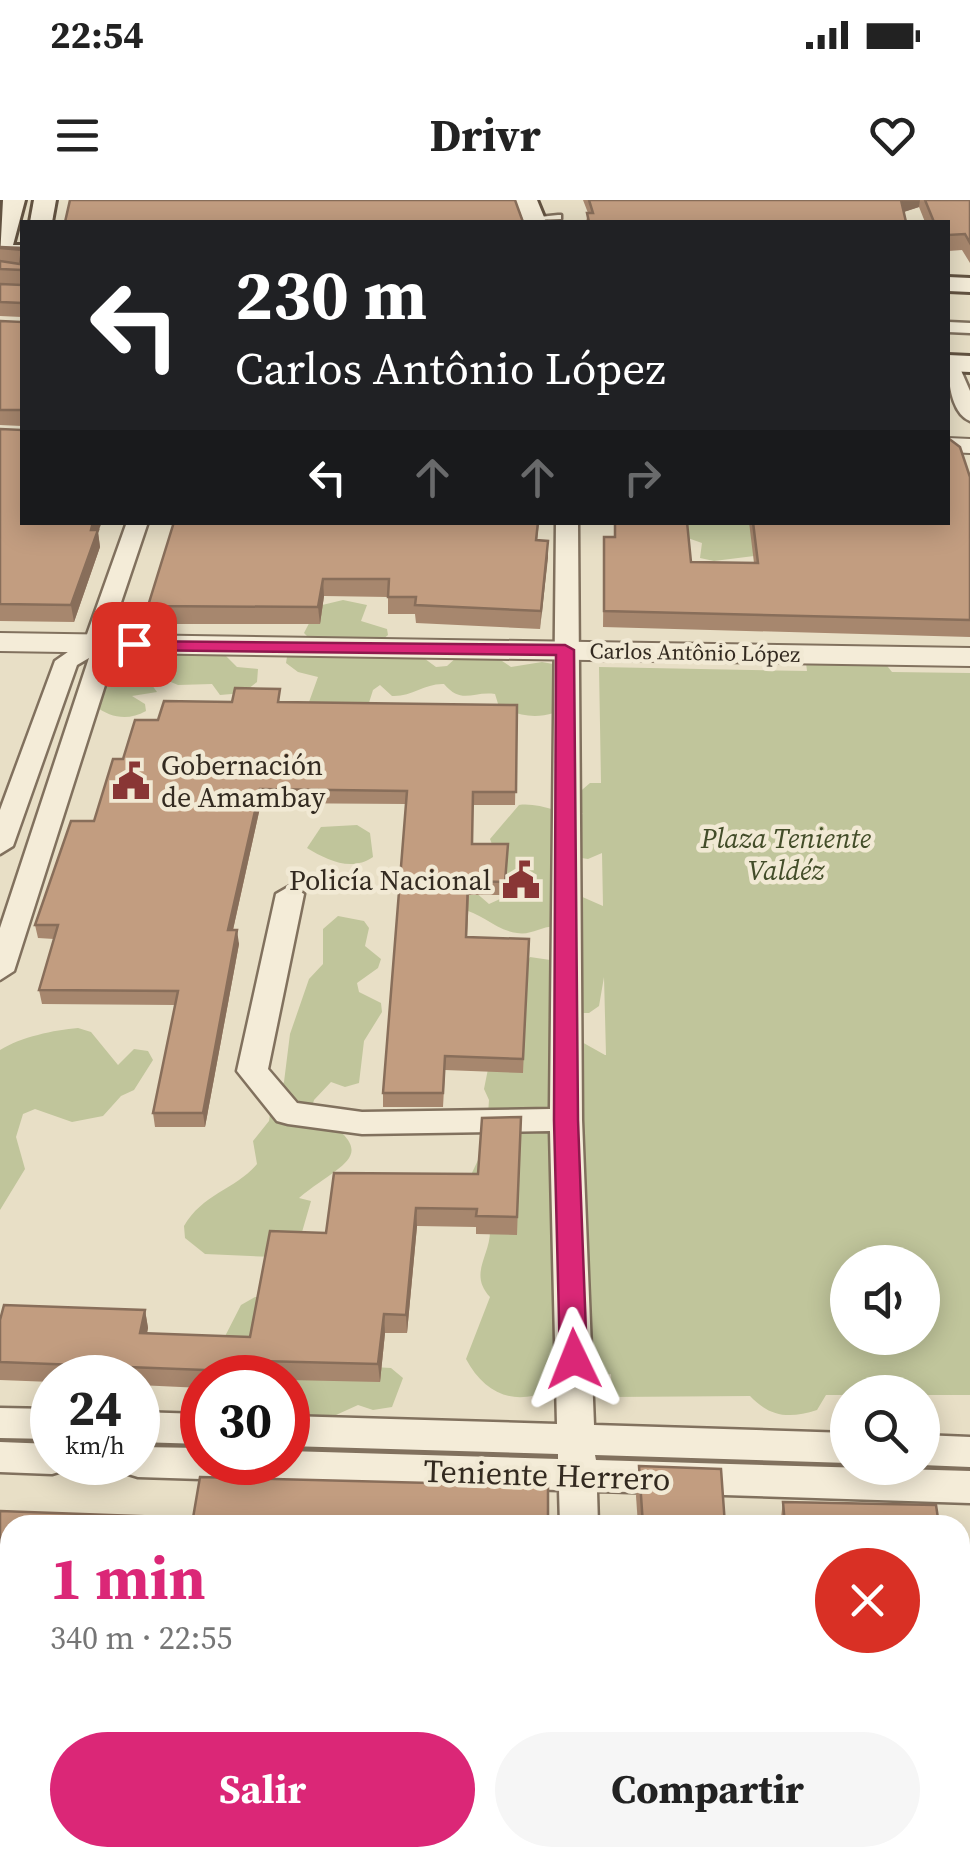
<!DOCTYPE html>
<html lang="es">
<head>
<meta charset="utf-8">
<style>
  :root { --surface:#fff; --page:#f6f6f6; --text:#222; --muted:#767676; --accent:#db2777 }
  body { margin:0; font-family:"Source Serif 4",serif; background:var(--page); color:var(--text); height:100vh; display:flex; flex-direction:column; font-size:38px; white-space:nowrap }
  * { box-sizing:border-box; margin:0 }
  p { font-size:32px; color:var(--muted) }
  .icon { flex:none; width:55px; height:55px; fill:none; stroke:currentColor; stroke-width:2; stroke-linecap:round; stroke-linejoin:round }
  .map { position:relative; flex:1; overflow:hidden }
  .side { position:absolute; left:0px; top:1315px; width:970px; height:352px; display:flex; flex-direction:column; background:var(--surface); border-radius:30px 30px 0 0; box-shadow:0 5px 25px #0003 }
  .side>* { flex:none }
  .banner { position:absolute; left:20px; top:20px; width:930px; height:305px; border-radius:0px; box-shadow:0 5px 25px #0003; background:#202124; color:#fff; overflow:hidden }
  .tools { position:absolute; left:830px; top:1045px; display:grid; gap:20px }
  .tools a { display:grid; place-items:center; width:110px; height:110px; border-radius:50%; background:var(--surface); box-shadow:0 5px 25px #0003; font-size:50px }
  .speed { position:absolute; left:30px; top:1155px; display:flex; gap:20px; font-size:50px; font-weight:700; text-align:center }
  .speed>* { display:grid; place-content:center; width:130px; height:130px; border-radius:50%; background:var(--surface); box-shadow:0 5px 25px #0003; line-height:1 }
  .speed small { font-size:25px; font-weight:400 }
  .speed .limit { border:15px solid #d22; background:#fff; color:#111 }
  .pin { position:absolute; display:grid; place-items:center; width:85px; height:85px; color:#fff; margin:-42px; border-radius:20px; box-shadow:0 5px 15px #0006 }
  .me { position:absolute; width:110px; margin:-55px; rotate:358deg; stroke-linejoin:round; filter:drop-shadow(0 0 8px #0008) }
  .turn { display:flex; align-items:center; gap:35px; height:210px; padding:0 50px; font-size:45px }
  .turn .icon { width:130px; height:130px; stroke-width:2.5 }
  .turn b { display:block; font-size:70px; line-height:85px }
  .lanes { display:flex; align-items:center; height:95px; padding:0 50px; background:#0003; justify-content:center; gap:50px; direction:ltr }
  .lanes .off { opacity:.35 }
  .round { display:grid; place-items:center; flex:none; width:105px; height:105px; border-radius:52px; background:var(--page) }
  .headline { display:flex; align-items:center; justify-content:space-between; height:170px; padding:0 50px }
  h1 { font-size:60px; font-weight:700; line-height:75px; color:var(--accent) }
  .action { display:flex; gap:20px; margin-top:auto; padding:20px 50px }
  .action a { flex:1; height:115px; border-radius:60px; background:var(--accent); color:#fff; font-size:40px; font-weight:700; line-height:115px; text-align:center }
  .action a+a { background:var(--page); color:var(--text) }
  .status { display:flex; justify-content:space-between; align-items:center; height:70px; padding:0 50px; background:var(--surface); direction:ltr }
  .status svg { height:28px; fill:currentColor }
  header { display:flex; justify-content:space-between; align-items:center; height:130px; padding:0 50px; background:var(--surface); font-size:45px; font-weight:700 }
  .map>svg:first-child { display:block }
  .green { fill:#c0c59b; fill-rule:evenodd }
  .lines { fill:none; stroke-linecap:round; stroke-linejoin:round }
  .service-casing { stroke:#81715e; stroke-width:5 }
  .minor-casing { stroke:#81715e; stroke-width:5 }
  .tertiary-casing { stroke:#81715e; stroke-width:4 }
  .secondary-casing { stroke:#635341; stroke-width:6 }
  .service { fill:#f4ecd8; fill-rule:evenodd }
  .minor { fill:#f4ecd8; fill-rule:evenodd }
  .tertiary { fill:#f4ecd8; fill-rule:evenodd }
  .secondary { fill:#f4ecd8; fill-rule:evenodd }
  .wall { fill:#a7876e }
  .shaded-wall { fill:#886e5a }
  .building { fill:#c29d80; stroke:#886e5a; stroke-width:2.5 }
  .route { fill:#db2777; stroke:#8e194d; stroke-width:2.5 }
  .labels { text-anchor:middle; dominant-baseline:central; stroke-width:9; stroke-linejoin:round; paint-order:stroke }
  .far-street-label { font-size:22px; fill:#332a20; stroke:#f1e9d4 }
  .poi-label { font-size:28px; fill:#332a20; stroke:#f1e9d4; text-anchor:start }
  .park-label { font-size:28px; font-style:italic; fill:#434d29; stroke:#f1e9d4 }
  .near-street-label { font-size:32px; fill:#332a20; stroke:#f1e9d4 }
</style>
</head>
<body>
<div class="status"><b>22:54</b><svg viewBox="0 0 49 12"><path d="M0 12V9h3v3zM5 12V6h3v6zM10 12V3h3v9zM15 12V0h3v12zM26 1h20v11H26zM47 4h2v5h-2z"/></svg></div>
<header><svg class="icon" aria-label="menu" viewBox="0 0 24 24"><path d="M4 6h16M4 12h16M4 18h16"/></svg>Drivr<svg class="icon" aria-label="heart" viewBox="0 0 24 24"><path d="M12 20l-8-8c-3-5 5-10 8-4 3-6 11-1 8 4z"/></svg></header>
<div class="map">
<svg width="970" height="1666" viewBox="0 0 970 1666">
  <rect width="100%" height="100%" fill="#e8dfc6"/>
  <!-- green -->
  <g class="green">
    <polygon points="689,322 701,325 779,323 754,356 714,361 700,358 702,343 645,323"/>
    <polygon points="343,400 367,405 361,421 387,429 388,435 382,440 309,438 304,433 318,406"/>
    <path d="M288,451H320L338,458L417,453L436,467L447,466L458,456L490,453L511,467L542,462L564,466L554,513C533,519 519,515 499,507L495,494C472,491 462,505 444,484C425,483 412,497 392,496L380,485L373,490L367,509L316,507L309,502L318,477L298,472L286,463Z"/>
    <path d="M140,452H222L237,467L258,469L257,482L243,493L220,495L212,484L178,485L159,477L149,481L157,492L132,496L145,504L146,511C128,521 111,518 95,506L109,476L134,463Z"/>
    <path d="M884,462L892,472L970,473V1195H826L817,1210C789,1219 770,1217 750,1196L612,1197L611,1174C590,1178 574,1169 553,1176L549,1190C514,1207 484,1193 466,1159L490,1097C468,1073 491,1056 490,1029C490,1013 477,990 471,975L486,943L489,900L484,889L490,859L525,765L530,757L557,761L563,728C545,722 534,736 517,733C495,730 481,712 460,709L451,694L474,691L489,704L511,694V679L503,673L490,639L519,605C543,602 568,618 583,614L577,609L576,595L590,583H601L599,467L807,471L806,463ZM602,653L603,706L571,692L575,657L588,659ZM604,777L606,855H605L580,841L574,813H589L599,806ZM848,1062H922V1138H848Z"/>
    <path d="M357,625L370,633L373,657C351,672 327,660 307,648L321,627Z"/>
    <path d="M338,716L364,721L369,728L365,746L381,759L378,768L357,783L359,792L381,803L382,812L364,841L359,883L345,887L331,882L314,900L311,910C384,956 345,960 299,998L311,1001L300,1039L273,1057L205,1054L185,1038L184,1026C202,994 236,989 257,964L253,941L269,921L272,900L284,882L290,834L309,779L323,764V729Z"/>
    <path d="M78,828L91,832L118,865L134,849L148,851L153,860L134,890L121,896L103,916L72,922L35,909L23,914L16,937L25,969L0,1010V850C21,837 54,830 78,828Z"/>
    <polygon points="255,1097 272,1098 355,1166 391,1168 403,1178 392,1207 373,1210 358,1205 325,1220 339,1240 330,1254 312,1255 301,1244 288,1246 288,1178 219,1148 241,1105"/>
    <polygon points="960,1544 970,1546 968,1666 835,1666 828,1658 960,1658"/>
  </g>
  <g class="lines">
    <!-- service casing -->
    <g class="service-casing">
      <polygon id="service" points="558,15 561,15 561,19 534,20 530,18"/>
    </g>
    <!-- minor casing -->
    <g class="minor-casing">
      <g id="minor">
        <polygon points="948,122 970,123 970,133 948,132"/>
        <path d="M948,158L956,159L970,191V221C950,213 948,178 948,158Z"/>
        <polygon points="127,322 148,322 107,444 113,460 14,771 0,780 0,728 89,458 77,465 13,646 0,654 0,610 55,461 85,440"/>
        <polygon points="556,322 578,322 582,920 594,1225 848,1233 848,1263 595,1255 596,1260 970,1271 970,1303 597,1291 598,1325 560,1325 559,1290 138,1277 125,1273 119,1262 138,1262 138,1247 202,1248 202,1262 288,1262 288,1251 558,1259 558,1254 288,1246 288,1216 557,1224 550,931 362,934 288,924 277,921 237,871 276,694 290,686 304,694 268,869 297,903 362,912 550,909"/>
        <polygon points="0,1208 52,1209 52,1239 0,1238"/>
        <polygon points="138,1212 202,1214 202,1244 138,1242"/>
        <polygon points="922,1235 970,1237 970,1267 922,1265"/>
        <polygon points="0,1242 52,1244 52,1262 69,1262 65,1270 52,1274 0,1272"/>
        <rect x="565" y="1658" width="44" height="8"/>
      </g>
    </g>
    <!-- tertiary casing -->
    <g class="tertiary-casing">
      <g id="tertiary">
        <polygon points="948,238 970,239 970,253 948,252"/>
        <polygon points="0,433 970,448 970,466 0,451"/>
      </g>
    </g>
    <!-- secondary casing -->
    <g class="secondary-casing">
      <g id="secondary">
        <polygon points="3,0 25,0 13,45 22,45 22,59 0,58"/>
        <polygon points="34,0 56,0 52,22 30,22"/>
        <polygon points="515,0 537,0 546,22 524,22"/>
        <polygon points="948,77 970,78 970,92 948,91"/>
        <polygon points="948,155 970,156 970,172 948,171"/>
      </g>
    </g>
    <!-- service -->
    <use href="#service" class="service"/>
    <!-- minor -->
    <use href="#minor" class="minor"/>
    <!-- tertiary -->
    <use href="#tertiary" class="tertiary"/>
    <!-- secondary -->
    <use href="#secondary" class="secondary"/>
  </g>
  <!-- wall -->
  <g class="wall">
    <polygon points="583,0 970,0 970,63 962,50 948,51 948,22 925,22 919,7 903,12 906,22 586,22 588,13"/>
    <polygon points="0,47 22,48 98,332 100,347 74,422 0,421 0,229 22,230 22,226 0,225 0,121 22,122 22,117 0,116"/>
    <polygon points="970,277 970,437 603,427 604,337 614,337 615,322 691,362 754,363 749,322 948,322"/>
    <polygon points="174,322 539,322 537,341 548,341 540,429 416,423 415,414 388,414 388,397 324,396 320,424 150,424 148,406"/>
    <polygon points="281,502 517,505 515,605 473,605 473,644 507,658 505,695 469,695 467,737 529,739 523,873 445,870 443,907 383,907 383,893 406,604 261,603 233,730 239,744 205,927 155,927 153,913 175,805 42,804 39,790 54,739 38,738 35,725 94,621 123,559 158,520"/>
    <polygon points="521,917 517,1035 476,1034 476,1027 417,1026 407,1133 385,1133 380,1182 288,1180 288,1178 202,1178 202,1188 138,1185 138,1178 52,1178 52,1182 0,1180 0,1120 145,1110 148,1128 147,1133 250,1137 326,1033 478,974"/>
    <polygon points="639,1266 725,1325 638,1325 636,1296"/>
    <polygon points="783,1302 939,1325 780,1325"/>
    <polygon points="0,1311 193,1318 10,1325 10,1424 0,1424"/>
    <polygon points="960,1428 970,1429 970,1571 960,1571"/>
    <polygon points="0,1473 10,1473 10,1588 0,1587"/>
    <polygon points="145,1658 269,1658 268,1662"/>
    <polygon points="540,1658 540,1666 359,1666"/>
  </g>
  <!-- shaded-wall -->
  <g class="shaded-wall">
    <polygon points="900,0 920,0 919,7 898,14"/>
    <polygon points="93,322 102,322 98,332 100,347 74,422 71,405"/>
    <polygon points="548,341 548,358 540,429 541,411"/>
    <polygon points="323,379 324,396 320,424 318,407"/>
    <polygon points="260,589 261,603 230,743 228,730"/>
    <polygon points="237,730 239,744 205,927 203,913"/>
    <polygon points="416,1008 417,1026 407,1133 406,1115"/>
    <polygon points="145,1110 148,1128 143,1151 140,1133"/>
    <polygon points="384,1114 385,1133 380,1182 378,1164"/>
    <polygon points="51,1658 58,1658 56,1666 50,1666"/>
  </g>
  <!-- building -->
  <g class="building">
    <polygon points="70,0 515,0 523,22 65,22"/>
    <polygon points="589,0 901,0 906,22 589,22 587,13 593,13"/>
    <polygon points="925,0 970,0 970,43 965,34 948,35 948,22 934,22"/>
    <polygon points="0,47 22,48 22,50 0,48"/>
    <polygon points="22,50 22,322 93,322 91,330 98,330 71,405 0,404 0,229 22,230 22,210 0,210 0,121 22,122 22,103 0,102 0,84 22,85 22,70 0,69 0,61 20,64"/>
    <polygon points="948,238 960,247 970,277 970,420 604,411 604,337 615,337 615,322 687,322 691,362 758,363 753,322 948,322"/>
    <polygon points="174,322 538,322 536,340 548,341 541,411 415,405 416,397 388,397 389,379 323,379 318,407 148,406"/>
    <polygon points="235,488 280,489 278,502 517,505 516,592 473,592 472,644 508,644 505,682 468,681 466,737 529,739 523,859 445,856 443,893 383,893 407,591 260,589 228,730 237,730 203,913 153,913 178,791 39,790 58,725 35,725 71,621 94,621 113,559 123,559 135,520 158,520 164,501 232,502"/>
    <polygon points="521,917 517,1017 476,1016 477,1009 416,1008 406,1115 384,1114 378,1164 261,1161 259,1172 0,1162 0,1120 4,1105 145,1110 140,1133 250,1137 270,1031 326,1033 334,973 478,974 482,918"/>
    <polygon points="639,1266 721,1269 725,1325 643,1325"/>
    <polygon points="200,1277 548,1286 548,1325 10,1325 10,1412 0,1411 0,1311 193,1318"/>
    <polygon points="783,1302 936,1305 939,1325 785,1325"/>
    <polygon points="960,1428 970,1429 970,1552 960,1552"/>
    <polygon points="0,1473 10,1473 10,1576 0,1575"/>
    <polygon points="0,1637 10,1637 10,1658 51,1658 50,1666 0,1666"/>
    <polygon points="212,1658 266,1658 266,1662 280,1663 279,1666 210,1666"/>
    <polygon points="360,1658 540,1658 540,1663 521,1662 521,1666 359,1666"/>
    <polygon points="669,1658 848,1658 850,1666 670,1666"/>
  </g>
  <!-- route -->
  <polygon class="route" points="128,441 565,445 574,450 578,920 587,1159 583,1167 574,1170 560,1159 554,920 556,455 134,450 128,448"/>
  <!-- icons -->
  <defs>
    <g id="civic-bare" transform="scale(3)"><path d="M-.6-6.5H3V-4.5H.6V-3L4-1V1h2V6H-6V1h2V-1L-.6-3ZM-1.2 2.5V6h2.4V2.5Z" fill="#893635" stroke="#f1e9d4" stroke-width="2.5" paint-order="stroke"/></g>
  </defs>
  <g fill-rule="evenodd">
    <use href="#civic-bare" x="131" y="581"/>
    <use href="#civic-bare" x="521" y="680"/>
  </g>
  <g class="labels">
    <!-- far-street labels -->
    <g class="far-street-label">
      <text transform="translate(695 452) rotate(1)">Carlos Antônio López</text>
    </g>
    <!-- poi labels -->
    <g class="poi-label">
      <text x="161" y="565">Gobernación<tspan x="161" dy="32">de Amambay</tspan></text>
      <text x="491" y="680" text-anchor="end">Policía Nacional</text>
    </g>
    <!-- park labels -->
    <g class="park-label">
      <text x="786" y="638">Plaza Teniente<tspan x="786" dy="32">Valdéz</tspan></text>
    </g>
    <!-- near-street labels -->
    <g class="near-street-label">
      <text transform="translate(547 1275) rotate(2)">Teniente Herrero</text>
    </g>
  </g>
</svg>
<div class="tools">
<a><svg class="icon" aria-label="sound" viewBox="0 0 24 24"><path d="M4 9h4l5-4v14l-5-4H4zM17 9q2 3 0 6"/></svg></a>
<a><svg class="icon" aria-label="search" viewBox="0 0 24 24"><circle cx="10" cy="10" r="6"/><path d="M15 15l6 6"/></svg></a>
</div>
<div class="speed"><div>24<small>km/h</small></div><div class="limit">30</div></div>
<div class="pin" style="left:134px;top:444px;background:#d93025"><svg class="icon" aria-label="arrive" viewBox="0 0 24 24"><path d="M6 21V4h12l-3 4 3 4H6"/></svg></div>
<svg class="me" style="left:574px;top:1159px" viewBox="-20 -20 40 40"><path d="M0-17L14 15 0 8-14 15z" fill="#db2777" stroke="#fff" stroke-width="4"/></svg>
<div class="banner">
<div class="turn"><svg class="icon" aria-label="left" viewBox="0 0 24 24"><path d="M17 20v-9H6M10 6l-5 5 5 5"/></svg><div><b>230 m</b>Carlos Antônio López</div></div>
<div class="lanes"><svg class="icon" aria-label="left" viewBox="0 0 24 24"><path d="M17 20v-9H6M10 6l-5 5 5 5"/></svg><svg class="icon off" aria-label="ahead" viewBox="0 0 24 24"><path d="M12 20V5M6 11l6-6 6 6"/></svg><svg class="icon off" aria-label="ahead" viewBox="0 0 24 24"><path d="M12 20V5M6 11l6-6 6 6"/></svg><svg class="icon off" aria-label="right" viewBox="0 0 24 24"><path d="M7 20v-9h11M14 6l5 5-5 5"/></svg></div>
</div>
<section class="side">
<div class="headline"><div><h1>1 min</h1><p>340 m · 22:55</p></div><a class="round" style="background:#d93025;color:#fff"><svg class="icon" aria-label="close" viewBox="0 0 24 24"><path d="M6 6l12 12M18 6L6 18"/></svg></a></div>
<div class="action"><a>Salir</a><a>Compartir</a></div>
</section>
</div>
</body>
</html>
